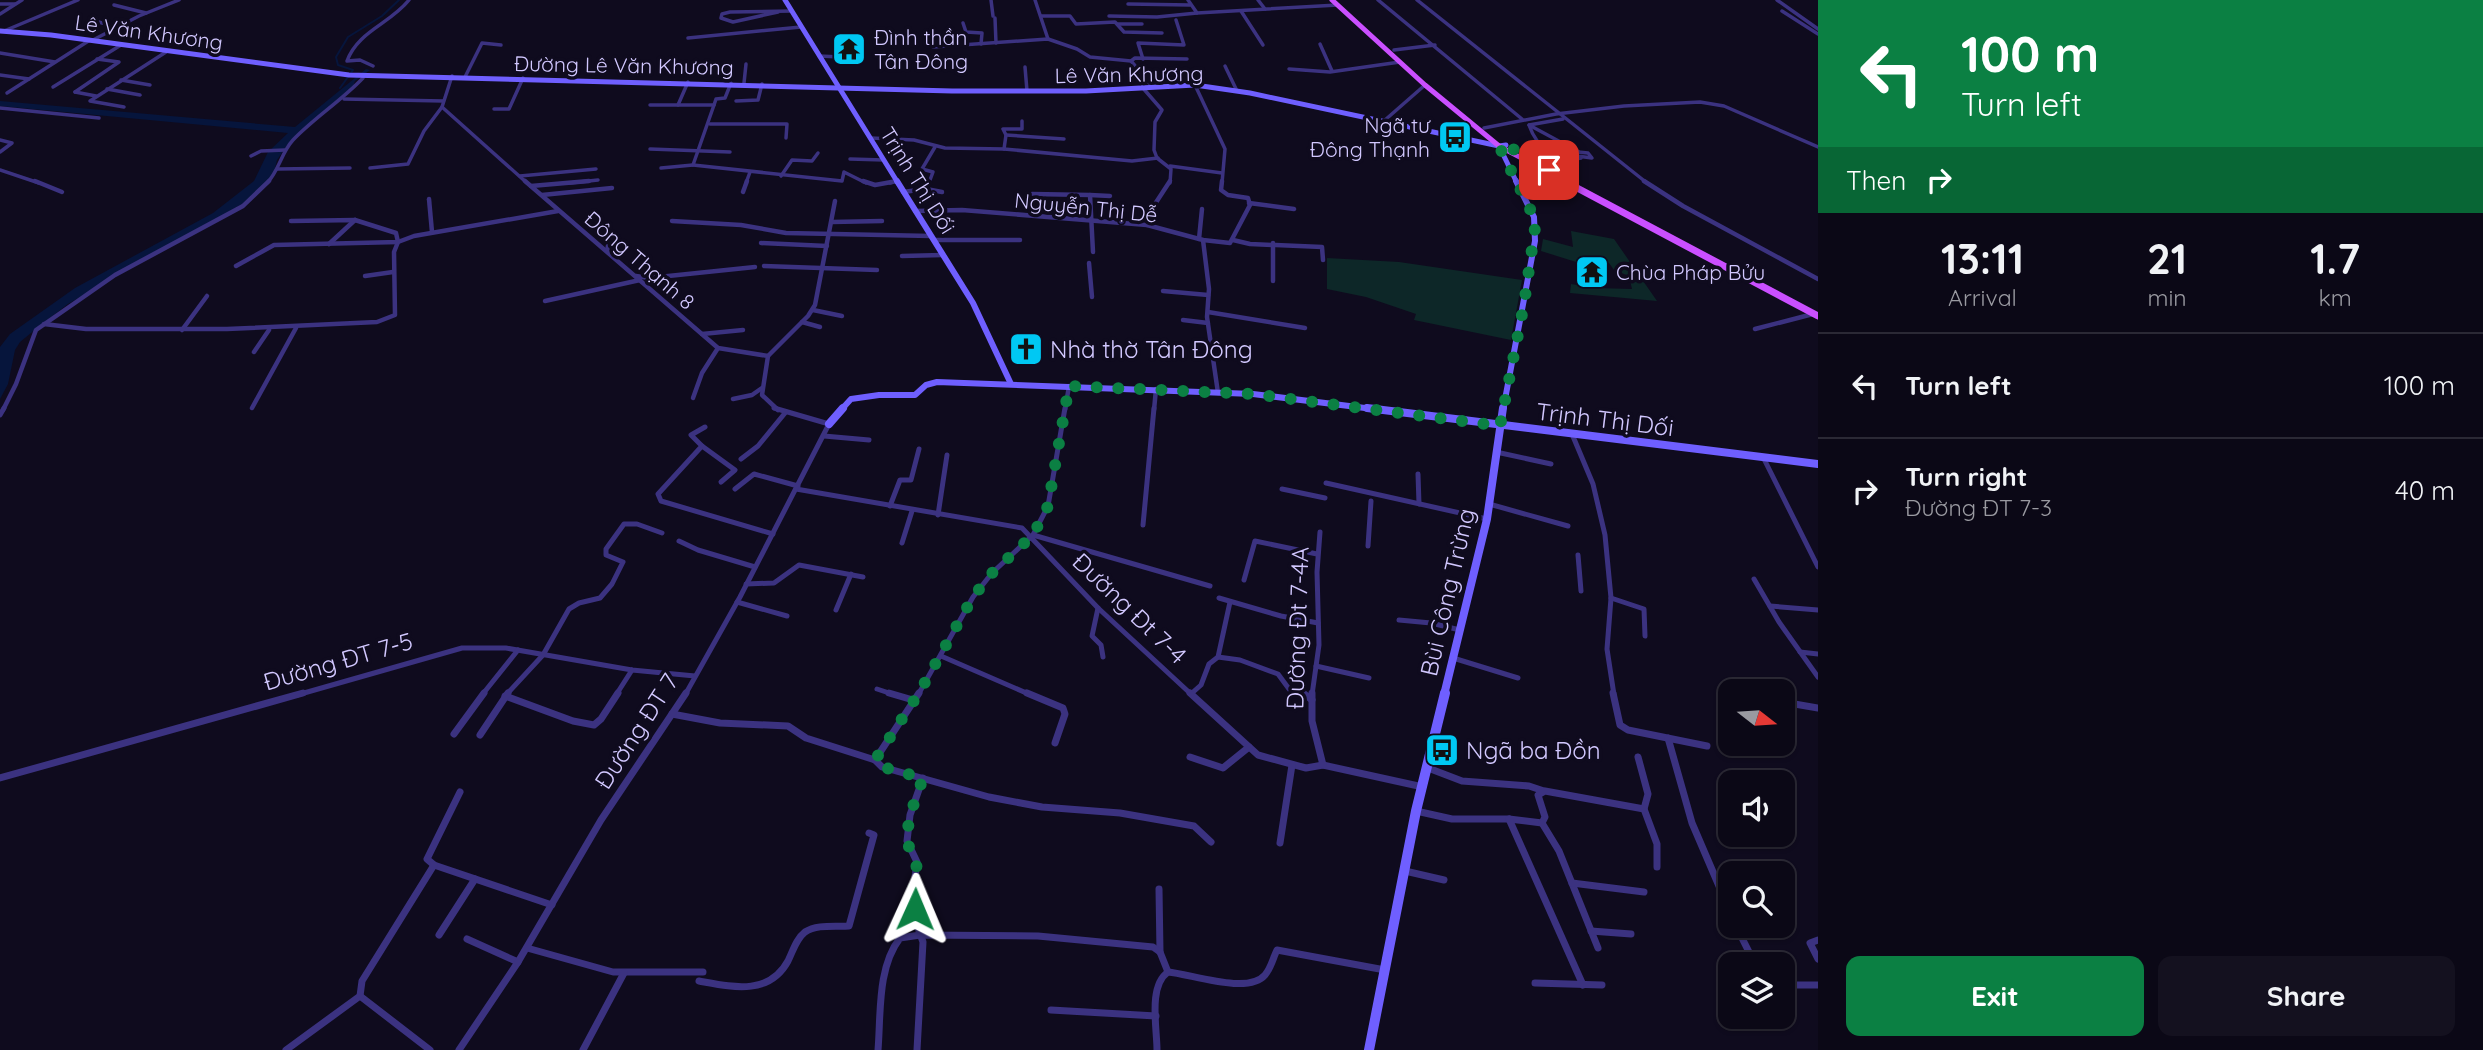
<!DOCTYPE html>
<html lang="en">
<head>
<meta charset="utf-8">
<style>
  :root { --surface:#0b0816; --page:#14111f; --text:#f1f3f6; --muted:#9a9aa1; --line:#2b2935; --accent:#0b8043 }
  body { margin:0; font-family:Quicksand,sans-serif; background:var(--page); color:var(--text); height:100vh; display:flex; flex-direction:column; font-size:26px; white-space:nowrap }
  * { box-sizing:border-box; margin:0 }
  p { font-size:23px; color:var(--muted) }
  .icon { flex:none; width:38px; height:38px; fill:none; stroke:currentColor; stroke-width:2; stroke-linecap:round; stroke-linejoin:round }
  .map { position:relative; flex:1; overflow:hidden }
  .side { display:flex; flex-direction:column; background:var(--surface); width:665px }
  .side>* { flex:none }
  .guide { background:#0b8043; color:#fff; overflow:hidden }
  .needle { width:46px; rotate:107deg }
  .tools { position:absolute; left:1718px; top:679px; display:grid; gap:14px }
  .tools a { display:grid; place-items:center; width:77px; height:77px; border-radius:14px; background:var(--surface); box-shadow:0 2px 5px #0004,0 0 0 2px var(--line); font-size:35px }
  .pin { position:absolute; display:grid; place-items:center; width:60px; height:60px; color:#fff; margin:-30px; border-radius:14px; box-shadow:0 4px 10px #0006 }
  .me { position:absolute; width:77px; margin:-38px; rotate:1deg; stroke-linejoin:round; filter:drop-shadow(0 0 5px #0008) }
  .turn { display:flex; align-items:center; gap:24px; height:147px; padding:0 28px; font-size:32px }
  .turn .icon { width:91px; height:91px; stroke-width:2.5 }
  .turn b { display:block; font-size:49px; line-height:60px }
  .then { display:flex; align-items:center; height:66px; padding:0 28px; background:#0003; gap:14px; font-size:26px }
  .eta { display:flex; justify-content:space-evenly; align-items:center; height:119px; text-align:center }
  .eta b { font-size:42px; font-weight:800; line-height:49px }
  .primary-button { display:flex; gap:14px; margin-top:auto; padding:14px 28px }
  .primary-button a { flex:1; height:80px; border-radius:14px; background:var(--accent); color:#fff; font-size:28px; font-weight:800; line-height:80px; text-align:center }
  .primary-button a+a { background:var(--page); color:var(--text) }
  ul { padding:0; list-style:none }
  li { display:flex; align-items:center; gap:21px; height:105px; padding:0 28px; border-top:2px solid var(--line) }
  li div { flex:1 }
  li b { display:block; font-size:26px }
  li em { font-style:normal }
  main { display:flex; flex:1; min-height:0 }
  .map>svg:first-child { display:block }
  .green { fill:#0d2728 }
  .water { fill:#06153c }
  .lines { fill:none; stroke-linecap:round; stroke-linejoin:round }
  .stream { stroke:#06153c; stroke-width:2 }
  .street-far3 { stroke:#3b3280; stroke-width:3.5 }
  .street-far2 { stroke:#3b3280; stroke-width:4.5 }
  .street-far1 { stroke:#3b3280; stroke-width:5 }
  .street { stroke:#3b3280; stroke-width:7 }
  .secondary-far3 { stroke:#6f5fff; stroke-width:5 }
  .secondary-far2 { stroke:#6f5fff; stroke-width:6 }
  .secondary-far1 { stroke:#6f5fff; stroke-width:8 }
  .secondary { stroke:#6f5fff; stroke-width:10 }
  .primary-far1 { stroke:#ca4fff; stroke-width:5 }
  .primary { stroke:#ca4fff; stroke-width:7 }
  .route { stroke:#0b8043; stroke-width:12; stroke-dasharray:0 21.6 }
  .labels { text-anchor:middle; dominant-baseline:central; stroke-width:7; stroke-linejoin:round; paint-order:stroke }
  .far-street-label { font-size:21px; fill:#d2c8ff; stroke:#0f0b1e }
  .far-poi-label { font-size:21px; fill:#d2c8ff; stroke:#0f0b1e; text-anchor:start }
  .poi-label { font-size:24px; fill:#d2c8ff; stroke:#0f0b1e; text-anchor:start }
  .street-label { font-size:24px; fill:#d2c8ff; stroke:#0f0b1e }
</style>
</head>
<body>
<main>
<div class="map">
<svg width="1818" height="1050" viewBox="0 0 1818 1050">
  <rect width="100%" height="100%" fill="#0f0b1e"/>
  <!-- green -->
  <g class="green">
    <polygon points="1571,231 1614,239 1657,301 1570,293 1571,284 1594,288 1632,289 1629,276 1614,270 1609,263 1596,261 1592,267 1541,251 1543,239 1573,247"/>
    <polygon points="1327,258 1399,262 1522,280 1511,340 1414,320 1416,314 1366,297 1327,289"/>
  </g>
  <!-- water -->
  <polygon class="water" points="366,69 370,70 355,81 352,90 288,144 277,160 273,177 249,200 68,304 42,324 20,342 15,350 8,384 0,399 0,347 10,334 75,288 213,213 254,181 268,152 288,133 0,106 0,101 295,127"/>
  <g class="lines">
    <!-- stream -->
    <polyline class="stream" points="340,88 353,70 338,65 336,57 348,37 382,16 399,0"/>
    <!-- street-far3 -->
    <g class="street-far3">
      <polyline points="991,0 993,16"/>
      <polyline points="1035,0 1048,39"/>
      <polyline points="1188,0 1197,13 1338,5"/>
      <polyline points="1258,0 1265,9"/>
      <polyline points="1378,0 1522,119"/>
      <polyline points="1417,0 1647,183"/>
      <polyline points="1777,0 1818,29"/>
      <polyline points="0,4 15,4"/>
      <polyline points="1128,4 1190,5"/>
      <polyline points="114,5 146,13"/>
      <polyline points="1241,11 1263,45"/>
      <polyline points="1782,11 1818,34"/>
      <polyline points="778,12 733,22 721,18 722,14 730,12 792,11"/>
      <polyline points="0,14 22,0"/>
      <polyline points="1041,16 1070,16 1076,24 1115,22 1124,32 1162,33"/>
      <polyline points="1109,16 1157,17 1197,13"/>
      <polyline points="995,18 996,43"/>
      <polyline points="91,20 117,27"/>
      <polyline points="963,23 966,32 982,33 981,44"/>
      <polyline points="1118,24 1142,24"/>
      <polyline points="4,31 78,0"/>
      <polyline points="688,38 801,27"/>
      <polyline points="929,38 933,47 1048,39 1077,49 1090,57 1131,61 1152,86"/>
      <polyline points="93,40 139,16 179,0"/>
      <polyline points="1320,44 1332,71"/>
      <polyline points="1394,50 1435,45"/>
      <polyline points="0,53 55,62"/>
      <polyline points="819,56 862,58"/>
      <polyline points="1143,59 1138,43 1184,45 1176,20"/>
      <polyline points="1131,61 1135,58 1187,59"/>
      <path d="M373,66L360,60L347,61C358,31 390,24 409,0"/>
      <polyline points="1225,66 1237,91"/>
      <polyline points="1025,67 1027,91"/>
      <polyline points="1289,69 1330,72 1400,62"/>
      <polyline points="0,75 29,79"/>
      <polyline points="452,76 442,107 527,183"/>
      <polyline points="465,77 482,43 501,45"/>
      <polyline points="121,80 150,85"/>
      <polyline points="744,83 746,64"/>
      <polyline points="1195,85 1225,149 1222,183"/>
      <polyline points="53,87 121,45"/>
      <polyline points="1142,87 1162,110 1155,122 1154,150 1157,158 1171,169 1170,183"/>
      <polyline points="107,89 140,95"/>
      <polyline points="75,92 119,62 97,59"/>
      <polyline points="75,92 96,96"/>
      <polyline points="7,93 90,40"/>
      <polyline points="344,99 443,101"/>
      <polyline points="736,101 758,100 762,84"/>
      <polyline points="650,105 678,105 688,82"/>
      <polyline points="678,105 714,105 716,99 725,98 731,83"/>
      <polyline points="714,105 693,165 842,181 844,172 866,183"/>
      <polyline points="124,107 90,101 166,52"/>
      <polyline points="0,108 99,118"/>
      <polyline points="494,109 509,109 523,78"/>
      <path d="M1563,119L1529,125C1537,148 1557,164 1581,158"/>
      <polyline points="1385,120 1425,85"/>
      <polyline points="710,124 787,124 786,138"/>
      <polyline points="1529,125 1579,152"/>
      <polyline points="1484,128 1556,114 1624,106 1700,102 1724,106 1818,147"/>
      <polyline points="1006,135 1064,139"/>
      <polyline points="871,138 914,140 945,148 1004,149 1132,161 1158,158"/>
      <polyline points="0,140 12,143 0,152"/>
      <polyline points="650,149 730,152"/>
      <polyline points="1004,149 1006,135 1003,129 1022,129 1022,121"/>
      <polygon points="1578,152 1588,153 1592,158 1577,156"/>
      <polyline points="251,156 261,151 285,150"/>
      <polyline points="850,159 884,160"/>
      <polyline points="1170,166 1222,173"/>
      <polyline points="370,168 408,164 424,131 442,107"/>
      <polyline points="661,168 693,165"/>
      <polyline points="277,169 350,168"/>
      <polyline points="0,170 39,183"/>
      <polyline points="520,176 596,169"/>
      <polyline points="781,176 792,160 812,161 818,153"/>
      <polyline points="930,180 933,172 922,169 935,147"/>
      <path d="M267,183C279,171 281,153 293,140C314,118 341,101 363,78"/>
      <polyline points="570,183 598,180"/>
      <polyline points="746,183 750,172"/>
      <polyline points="890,183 897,181"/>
    </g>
    <!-- street-far2 -->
    <g class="street-far2">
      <polyline points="35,181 62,192"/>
      <polyline points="525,181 718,348 768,356 762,395 778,410"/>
      <polyline points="863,181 875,185 897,181"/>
      <polyline points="1644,181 1683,206 1818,279"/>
      <polyline points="531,186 589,181"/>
      <polyline points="743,192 747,181"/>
      <polyline points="903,192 926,189 942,192"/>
      <polyline points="1032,194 1090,195 1093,252"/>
      <polyline points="542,195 612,188"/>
      <polyline points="1090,195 1110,196"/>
      <polyline points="429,199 432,232"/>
      <polyline points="1249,203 1294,209"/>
      <polyline points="915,211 962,210 1147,225 1203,240 1230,243 1250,205 1248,198 1228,195 1221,190 1222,181"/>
      <polyline points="672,221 741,225 786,233 931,236"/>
      <polyline points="832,222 882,221"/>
      <polyline points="1147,225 1155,204 1170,181"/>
      <polyline points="1199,239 1202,209"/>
      <polyline points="934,240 1020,240"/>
      <polyline points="1203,240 1209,289 1207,317 1218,393"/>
      <polyline points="1233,240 1250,244 1322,247 1323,260"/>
      <polyline points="761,243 827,246"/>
      <polyline points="1273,243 1273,281"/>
      <polyline points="329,244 355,220"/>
      <polyline points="607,251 610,236"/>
      <polyline points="902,256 943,255"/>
      <polyline points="1089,263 1092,297"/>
      <polyline points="236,266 274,245 398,242 396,233 355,220 291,221"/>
      <polyline points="764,266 877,270"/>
      <polyline points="365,276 393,272"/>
      <polyline points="636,276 649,278 755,267"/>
      <polyline points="1163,291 1208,295"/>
      <polyline points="545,301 640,280"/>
      <polyline points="813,310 842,316"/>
      <polyline points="1208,312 1305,328"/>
      <polyline points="1183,320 1208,323"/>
      <polyline points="802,322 820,327"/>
      <polyline points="44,324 86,329 227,329 377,322 395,315 394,252 398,242 414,236 558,211"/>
      <polyline points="1755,329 1813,314"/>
      <polyline points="182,330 207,296"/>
      <polyline points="702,334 743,330"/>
      <polyline points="254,352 269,330"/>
      <polyline points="768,356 808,316 815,305 835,201"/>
      <polyline points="693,398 702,373 718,348"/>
      <polyline points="733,399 752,395 762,388"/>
      <polyline points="252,408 296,328"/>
      <polyline points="3,410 16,384 36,330 115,275 243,206 269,181"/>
      <polyline points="1065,410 1069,386"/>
      <polyline points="1154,410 1156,389"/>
    </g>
    <!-- street-far1 -->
    <g class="street-far1">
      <polyline points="0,415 4,408"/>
      <polyline points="705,427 691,435 702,446 658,494 661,501 773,534"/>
      <polyline points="1572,434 1593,484 1605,535 1611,598 1607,649 1614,695"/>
      <polyline points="824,436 869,440"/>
      <polyline points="702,446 735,470 721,482"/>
      <polyline points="1496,452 1551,464"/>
      <polyline points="1763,457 1818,567"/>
      <polyline points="741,459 758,446 785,413"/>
      <polyline points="1418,474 1419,504"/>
      <polyline points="1326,483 1487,519"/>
      <polyline points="735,489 754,474 798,486"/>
      <polyline points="796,489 1022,528 1098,608 1192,695"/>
      <polyline points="1282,489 1325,498"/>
      <polyline points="1489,504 1568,526"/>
      <polyline points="890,506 900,480 911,480 919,449"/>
      <polyline points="938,515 947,455"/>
      <polyline points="1143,525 1154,408"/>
      <polyline points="1033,535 1210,586"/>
      <polyline points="679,541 698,550 755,567"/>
      <polyline points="902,543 912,511"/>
      <polyline points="1368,546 1371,501"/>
      <polyline points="1578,555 1581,591"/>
      <polyline points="1754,579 1779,622 1818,677"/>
      <polyline points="1244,580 1255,541 1317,554"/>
      <polyline points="746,584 774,583 799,565 863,577"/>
      <polyline points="1219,598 1281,616 1318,623"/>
      <polyline points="1611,598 1644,609 1645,636"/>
      <polyline points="737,602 787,616"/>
      <polyline points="1770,606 1818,610"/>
      <polyline points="1098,608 1092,636 1101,645 1103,657"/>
      <polyline points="836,610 851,574"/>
      <polyline points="1399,620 1431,623 1460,630"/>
      <polyline points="1800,652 1818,654"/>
      <polyline points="941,656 1031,695"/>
      <polyline points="1218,657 1240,660 1278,674 1292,693 1305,695"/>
      <polyline points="1453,658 1518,678"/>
      <polyline points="1316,666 1369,678"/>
      <polyline points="877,689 895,695"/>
      <polyline points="1721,691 1731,693"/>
      <polyline points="1192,693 1201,685 1209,664 1218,657 1230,602"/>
      <polyline points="297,695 462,648 506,648 632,670 695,676"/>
      <polyline points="482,695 518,650"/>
      <polyline points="506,695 543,655 569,609 579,603 600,598 612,584 623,562 606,555 606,549 624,524 637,524 662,533"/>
      <polyline points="616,695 632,670"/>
      <polyline points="685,695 740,597 829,424 774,408"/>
      <polyline points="918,695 973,597 992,573 1033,535 1048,506 1065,408"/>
      <polyline points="1312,695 1319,645 1317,572 1320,532"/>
    </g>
    <!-- street -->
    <g class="street">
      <polyline points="889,693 913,700"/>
      <polyline points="1027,693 1063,708 1065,714 1055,743"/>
      <polyline points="1190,693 1258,755 1306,768 1323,765 1423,787"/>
      <polyline points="1292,693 1303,693 1312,700"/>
      <polyline points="1312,693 1312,721 1323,765"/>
      <polyline points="1613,693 1620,725 1628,730 1707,746"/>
      <polyline points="505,696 573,721 594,725 601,719 618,693"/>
      <polyline points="1783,702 1818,708"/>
      <polyline points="672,714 720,723 788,726 806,738 875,760 919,693"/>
      <polyline points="454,734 484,693"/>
      <polyline points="480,735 508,693"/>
      <polyline points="1668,738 1692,823 1731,914"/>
      <polyline points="1190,757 1223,768 1249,747"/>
      <polyline points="1638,757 1648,794 1644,809"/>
      <polyline points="875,760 882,767 989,797 1042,807 1120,813 1194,826 1211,842"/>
      <polyline points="1428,768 1462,781 1529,786 1544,791"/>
      <polyline points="0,778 303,693"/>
      <polyline points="460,792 427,859 434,865 552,905"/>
      <polyline points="1416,811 1452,819 1509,819 1542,823 1545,817 1538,795 1545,791 1644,809 1657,844 1657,867"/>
      <polyline points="1509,819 1583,985"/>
      <polyline points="1542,823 1559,851 1598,948"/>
      <polyline points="1280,843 1292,765"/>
      <polyline points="1405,871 1444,880"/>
      <polyline points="1572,883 1644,892"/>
      <polyline points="1159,889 1160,952"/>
      <polyline points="1736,926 1755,964"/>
      <polyline points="1591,931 1631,934"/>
      <polyline points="439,935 475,879"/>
      <polyline points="467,939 518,962"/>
      <polyline points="1818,940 1810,943 1818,959"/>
      <polyline points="527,948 613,972 703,972"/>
      <path d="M699,981C732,987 769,996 788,961C793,951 796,939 805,932C817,924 835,927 849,926L874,835L869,833"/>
      <polyline points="1535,983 1602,985"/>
      <polyline points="1783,985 1818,985"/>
      <polyline points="360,996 430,1050"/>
      <polyline points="1051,1010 1156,1016"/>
      <polyline points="286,1050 360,996 362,981 434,865"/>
      <polyline points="459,1050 518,962 601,820 686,693"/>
      <polyline points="583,1050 624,973"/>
      <path d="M878,1050C881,1014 877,968 900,938L920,935L1038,936L1153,947L1160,952L1168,972"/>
      <polyline points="917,1050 923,942 917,925 913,893 917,862 907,841 910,815 923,778"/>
      <path d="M1157,1050C1157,1028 1148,986 1168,972C1191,974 1248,995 1265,975C1271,968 1273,958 1277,950L1385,970"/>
    </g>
    <!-- secondary-far3 -->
    <g class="secondary-far3">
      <polyline points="785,0 898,183"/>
      <polyline points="0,31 51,35 349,75 952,91 1086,91 1195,85 1250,93 1499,146 1506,145"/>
      <polyline points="1499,146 1517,183"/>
    </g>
    <!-- secondary-far2 -->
    <g class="secondary-far2">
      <polyline points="897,181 973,303 1011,384"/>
      <polyline points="841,410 851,399 879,395 915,395 926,385 937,382 1253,394 1381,410"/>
      <polyline points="1503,410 1535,241 1534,217 1516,181"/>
    </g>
    <!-- secondary-far1 -->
    <g class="secondary-far1">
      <polyline points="1367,408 1818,464"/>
      <polyline points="829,424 843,408"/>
      <polyline points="1444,695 1487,519 1503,408"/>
    </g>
    <!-- secondary -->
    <polyline class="secondary" points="1369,1050 1416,811 1445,693"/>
    <!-- primary-far1 -->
    <polyline class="primary-far1" points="1332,0 1425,85 1499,146 1568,183"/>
    <!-- primary -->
    <polyline class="primary" points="1564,181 1818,316"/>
  </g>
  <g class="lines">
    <!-- route -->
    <polyline class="route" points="915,909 913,893 917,862 906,841 910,815 923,778 882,767 875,760 919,693 973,597 992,573 1033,535 1048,506 1069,386 1253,394 1500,426 1524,304 1535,228 1534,217 1499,146 1506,145 1549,170"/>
  </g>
  <!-- icons -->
  <defs>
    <g id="temple-square" transform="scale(1.75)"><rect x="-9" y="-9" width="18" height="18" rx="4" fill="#00c8f3" stroke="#0f0b1e"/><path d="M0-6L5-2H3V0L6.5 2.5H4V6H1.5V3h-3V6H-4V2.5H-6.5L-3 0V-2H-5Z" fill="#111"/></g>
    <g id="bus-square" transform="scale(1.75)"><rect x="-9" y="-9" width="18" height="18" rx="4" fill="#00c8f3" stroke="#0f0b1e"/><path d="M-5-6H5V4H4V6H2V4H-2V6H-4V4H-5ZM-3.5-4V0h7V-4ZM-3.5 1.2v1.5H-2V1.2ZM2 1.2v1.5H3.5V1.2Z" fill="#111"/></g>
    <g id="church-square" transform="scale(1.75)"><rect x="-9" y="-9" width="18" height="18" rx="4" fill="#00c8f3" stroke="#0f0b1e"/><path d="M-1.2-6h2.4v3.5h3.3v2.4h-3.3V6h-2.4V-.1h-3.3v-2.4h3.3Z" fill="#111"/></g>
  </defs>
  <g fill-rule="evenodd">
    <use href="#temple-square" x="849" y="49"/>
    <use href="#bus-square" x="1455" y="137"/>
    <use href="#temple-square" x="1592" y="272"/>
    <use href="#church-square" x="1026" y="349"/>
    <use href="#bus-square" x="1442" y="750"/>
  </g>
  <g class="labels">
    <!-- far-street labels -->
    <g class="far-street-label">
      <text transform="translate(149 32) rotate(8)">Lê Văn Khương</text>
      <text transform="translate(624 65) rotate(1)">Đường Lê Văn Khương</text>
      <text transform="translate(1129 74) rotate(-1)">Lê Văn Khương</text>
      <text transform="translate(918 180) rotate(58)">Trịnh Thị Dối</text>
      <text transform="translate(1086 207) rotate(6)">Nguyễn Thị Dễ</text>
      <text transform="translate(640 260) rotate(41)">Đông Thạnh 8</text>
    </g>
    <!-- far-poi labels -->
    <g class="far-poi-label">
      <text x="874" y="37">Đình thần<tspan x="874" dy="24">Tân Đông</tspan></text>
      <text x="1430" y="125" text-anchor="end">Ngã tư<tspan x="1430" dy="24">Đông Thạnh</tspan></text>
      <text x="1616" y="272">Chùa Pháp Bửu</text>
    </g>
    <!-- poi labels -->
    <g class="poi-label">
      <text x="1050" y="349">Nhà thờ Tân Đông</text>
      <text x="1466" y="750">Ngã ba Đồn</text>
    </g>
    <!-- street labels -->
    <g class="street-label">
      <text transform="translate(1605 419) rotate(7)">Trịnh Thị Dối</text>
      <text transform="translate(1447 592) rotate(-77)">Bùi Công Trừng</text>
      <text transform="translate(1130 608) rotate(44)">Đường Đt 7-4</text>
      <text transform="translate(1297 628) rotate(-88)">Đường Đt 7-4A</text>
      <text transform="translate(338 661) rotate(-16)">Đường ĐT 7-5</text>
      <text transform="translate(636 731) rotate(-57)">Đường ĐT 7</text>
    </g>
  </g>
</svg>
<div class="tools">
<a><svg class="needle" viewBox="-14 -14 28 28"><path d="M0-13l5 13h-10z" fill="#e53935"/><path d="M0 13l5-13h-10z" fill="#9a9aa1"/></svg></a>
<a><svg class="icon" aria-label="sound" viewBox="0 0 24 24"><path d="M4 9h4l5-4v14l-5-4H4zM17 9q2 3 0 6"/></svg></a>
<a><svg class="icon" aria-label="search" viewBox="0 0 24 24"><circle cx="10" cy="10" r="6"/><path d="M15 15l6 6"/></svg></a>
<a><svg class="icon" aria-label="layers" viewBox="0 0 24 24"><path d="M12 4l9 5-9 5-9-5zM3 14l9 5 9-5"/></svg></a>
</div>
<div class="pin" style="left:1549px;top:170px;background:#d93025"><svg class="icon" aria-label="arrive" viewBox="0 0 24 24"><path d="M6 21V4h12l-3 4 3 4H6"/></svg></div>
<svg class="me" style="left:915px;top:909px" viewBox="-20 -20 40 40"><path d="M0-17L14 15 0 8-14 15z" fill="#0b8043" stroke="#fff" stroke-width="4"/></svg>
</div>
<section class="side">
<div class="guide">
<div class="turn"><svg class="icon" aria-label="left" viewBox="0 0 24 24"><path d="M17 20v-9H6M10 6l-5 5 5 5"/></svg><div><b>100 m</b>Turn left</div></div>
<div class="then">Then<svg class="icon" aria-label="right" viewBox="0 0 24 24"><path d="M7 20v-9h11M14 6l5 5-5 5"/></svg></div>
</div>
<div class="eta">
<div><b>13:11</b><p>Arrival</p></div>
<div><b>21</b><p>min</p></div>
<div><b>1.7</b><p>km</p></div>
</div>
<ul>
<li><svg class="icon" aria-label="left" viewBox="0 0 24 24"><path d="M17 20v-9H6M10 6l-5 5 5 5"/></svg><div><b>Turn left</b></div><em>100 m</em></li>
<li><svg class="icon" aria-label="right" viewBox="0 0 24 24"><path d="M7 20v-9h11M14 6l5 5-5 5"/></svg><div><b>Turn right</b><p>Đường ĐT 7-3</p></div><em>40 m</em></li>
</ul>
<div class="primary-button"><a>Exit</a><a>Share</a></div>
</section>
</main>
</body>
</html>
